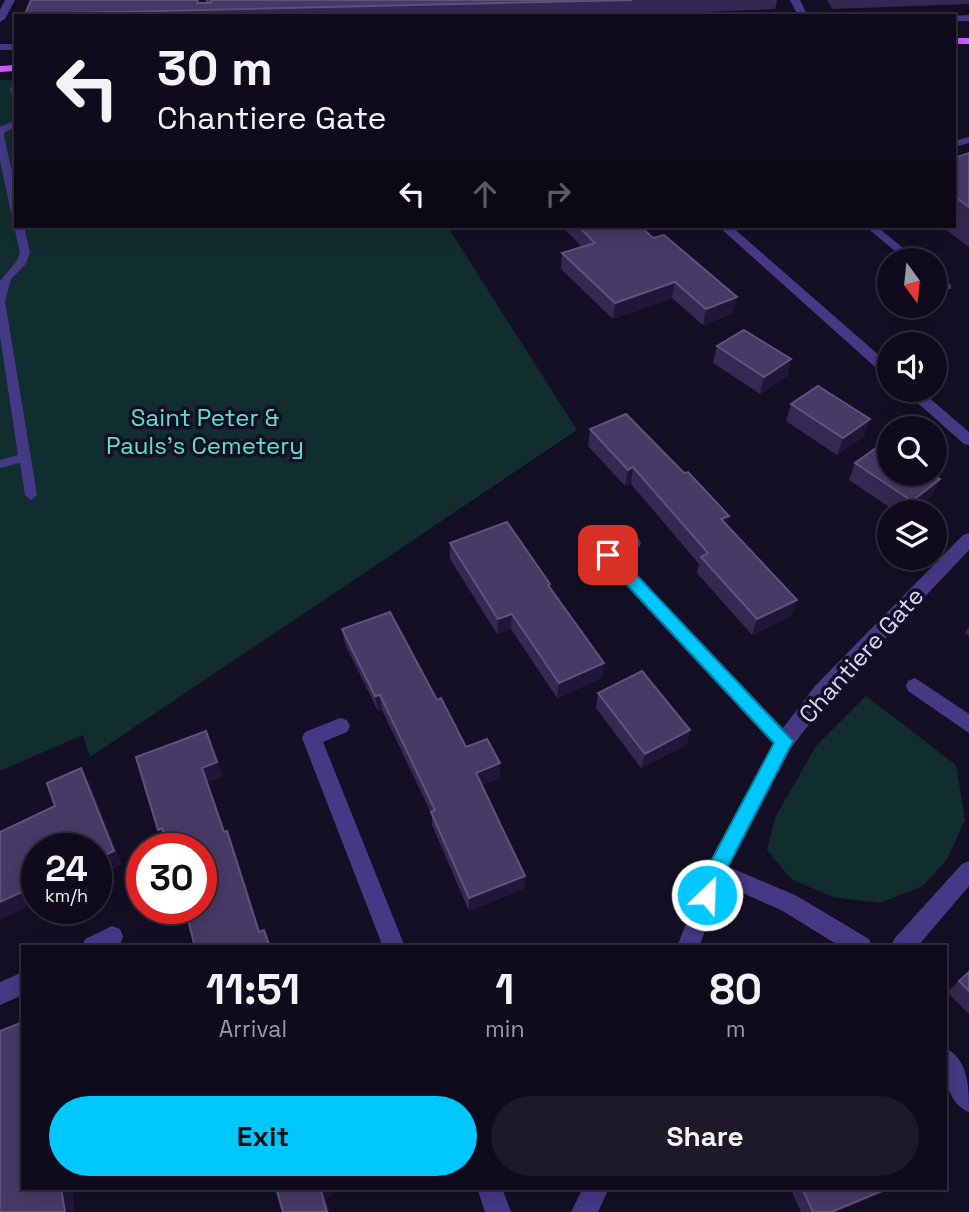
<!DOCTYPE html>
<html lang="en">
<head>
<meta charset="utf-8">
<style>
  :root { --surface:#100b1c; --page:#1e1929; --text:#f1f3f6; --muted:#9c9ba3; --line:#302b3b; --accent:#00c8fe }
  body { margin:0; font-family:"Space Grotesk",sans-serif; background:var(--page); color:var(--text); height:100vh; display:flex; flex-direction:column; font-size:26px; white-space:nowrap }
  * { box-sizing:border-box; margin:0 }
  p { font-size:23px; color:var(--muted) }
  .icon { flex:none; width:38px; height:38px; fill:none; stroke:currentColor; stroke-width:2; stroke-linecap:round; stroke-linejoin:round }
  .map { position:relative; flex:1; overflow:hidden }
  .details { position:absolute; left:21px; top:945px; width:926px; height:245px; display:flex; flex-direction:column; background:var(--surface); border-radius:0px; box-shadow:0 4px 18px #0003,0 0 0 2px var(--line) }
  .details>* { flex:none }
  .guide { position:absolute; left:14px; top:14px; width:942px; height:214px; border-radius:0px; box-shadow:0 4px 18px #0003,0 0 0 2px var(--line); background:#100b1c; color:var(--text); overflow:hidden }
  .needle { width:46px; rotate:165deg }
  .buttons { position:absolute; left:877px; top:248px; display:grid; gap:14px }
  .buttons a { display:grid; place-items:center; width:70px; height:70px; border-radius:50%; background:var(--surface); box-shadow:0 4px 18px #0003,0 0 0 2px var(--line); font-size:35px }
  .speed { position:absolute; left:21px; top:833px; display:flex; gap:14px; font-size:35px; font-weight:700; text-align:center }
  .speed>* { display:grid; place-content:center; width:91px; height:91px; border-radius:50%; background:var(--surface); box-shadow:0 4px 18px #0003,0 0 0 2px var(--line); line-height:1 }
  .speed small { font-size:18px; font-weight:400 }
  .speed .limit { border:10px solid #d22; background:#fff; color:#111 }
  .pin { position:absolute; display:grid; place-items:center; width:60px; height:60px; color:#fff; margin:-30px; border-radius:14px; box-shadow:0 4px 10px #0006 }
  .me { position:absolute; width:77px; margin:-38px; rotate:24deg; stroke-linejoin:round; filter:drop-shadow(0 0 5px #0008) }
  .turn { display:flex; align-items:center; gap:24px; height:147px; padding:0 28px; font-size:32px }
  .turn .icon { width:91px; height:91px; stroke-width:2.5 }
  .turn b { display:block; font-size:49px; line-height:60px }
  .lanes { display:flex; align-items:center; height:66px; padding:0 28px; background:#0003; justify-content:center; gap:35px; direction:ltr }
  .lanes .off { opacity:.35 }
  .eta { display:flex; justify-content:space-evenly; align-items:center; height:119px; text-align:center }
  .eta b { font-size:42px; font-weight:700; line-height:49px }
  .button { display:flex; gap:14px; margin-top:auto; padding:14px 28px }
  .button a { flex:1; height:80px; border-radius:42px; background:var(--accent); color:#111; font-size:28px; font-weight:700; line-height:80px; text-align:center }
  .button a+a { background:var(--page); color:var(--text) }
  .map>svg:first-child { display:block }
  .green { fill:#122d2f }
  .lines { fill:none; stroke-linecap:round; stroke-linejoin:round }
  .service { fill:#453985; fill-rule:evenodd }
  .minor { fill:#453985; fill-rule:evenodd }
  .tertiary { fill:#453985; fill-rule:evenodd }
  .primary { fill:#d45aff; fill-rule:evenodd }
  .wall { fill:#352853 }
  .shaded-wall { fill:#201639 }
  .building { fill:#473a65; stroke:#5e527e; stroke-width:2 }
  .route { fill:#00c8fe; stroke:#0082a5; stroke-width:2 }
  .labels { text-anchor:middle; dominant-baseline:central; stroke-width:7; stroke-linejoin:round; paint-order:stroke }
  .park-label { font-size:24px; fill:#5ee0ce; stroke:#150f25 }
  .street-label { font-size:24px; fill:#ddd3ff; stroke:#150f25 }
</style>
</head>
<body>
<div class="map">
<svg width="969" height="1212" viewBox="0 0 969 1212">
  <rect width="100%" height="100%" fill="#150f25"/>
  <!-- green -->
  <g class="green">
    <polygon points="0,80 16,80 16,226 447,226 577,430 90,757 83,735 0,771"/>
    <polygon points="866,696 956,765 965,820 947,859 923,886 879,903 833,897 791,879 767,850 776,816 816,746"/>
  </g>
  <g class="lines">
    <!-- service -->
    <g class="service">
      <polygon points="14,85 16,86 16,99 12,96 10,88"/>
      <polygon points="16,120 16,127 5,132 4,136 16,189 16,216 11,213 0,160 0,127"/>
      <polygon points="969,137 969,143 954,147 954,141"/>
      <polygon points="16,224 16,226 24,226 30,253 25,265 11,279 5,301 37,495 31,500 25,495 20,463 0,468 0,460 18,455 0,336 0,281 16,262 20,253 14,226"/>
      <polygon points="865,226 876,226 919,261 907,261"/>
      <polygon points="934,274 951,285 951,289 943,289 934,283"/>
    </g>
    <!-- minor -->
    <g class="minor">
      <polygon points="5,0 15,0 5,19 0,22 0,10"/>
      <polygon points="206,0 216,0 212,16 202,16"/>
      <polygon points="790,0 800,0 808,16 798,16"/>
      <polygon points="969,15 969,21 954,21 954,16 951,16"/>
      <rect x="0" y="44" width="16" height="6"/>
      <path d="M969,533V550L829,698L791,748L729,867L797,896L869,939L872,947H841L781,910L722,884L699,947H677L709,864L773,744L602,560L600,555C606,546 627,535 639,539L641,543L639,547L620,557L783,728L815,686L963,535Z"/>
      <polygon points="915,678 969,714 969,733 908,691 906,686 908,681"/>
      <polygon points="340,718 347,720 350,726 347,732 323,742 405,947 383,947 302,738 305,732"/>
      <polygon points="969,861 969,886 917,947 891,947 894,939 962,864"/>
      <polygon points="112,926 120,929 123,937 120,945 82,947 85,939"/>
      <polygon points="23,972 23,995 0,1005 0,982"/>
      <path d="M945,1048C969,1059 969,1089 969,1112C944,1102 945,1071 945,1048Z"/>
      <polygon points="477,1188 502,1188 511,1212 485,1212"/>
      <polygon points="583,1188 609,1188 598,1212 571,1212"/>
    </g>
    <!-- tertiary -->
    <g class="tertiary">
      <polygon points="718,226 731,226 889,364 889,377 884,375"/>
      <polygon points="903,390 920,390 969,432 969,445 964,444"/>
    </g>
    <!-- primary -->
    <g class="primary">
      <rect x="954" y="38" width="15" height="6"/>
      <polygon points="16,65 16,71 0,72 0,66"/>
    </g>
  </g>
  <!-- wall -->
  <g class="wall">
    <polygon points="212,0 777,0 775,9 604,16 26,16 25,14 211,3"/>
    <polygon points="827,0 969,0 969,4 832,9"/>
    <polygon points="969,153 969,247 941,226 954,226 954,158"/>
    <polygon points="562,226 640,226 733,313 703,325 672,298 613,319 561,269 562,253 582,247"/>
    <polygon points="717,346 791,359 787,376 760,394 713,363"/>
    <polygon points="791,404 864,436 837,455 786,421"/>
    <polygon points="590,429 727,525 791,616 752,635 697,573 699,564 631,484 625,486 588,446"/>
    <polygon points="855,463 940,479 932,496 910,513 898,513 849,480"/>
    <polygon points="450,543 549,588 602,678 557,698 511,629 497,634 450,559"/>
    <polygon points="969,626 969,636 965,633"/>
    <polygon points="342,629 437,700 466,747 500,763 500,778 481,785 525,876 524,889 469,911 432,825 432,815 382,710 378,711 345,644"/>
    <polygon points="598,693 690,730 686,745 641,768 596,708"/>
    <polygon points="969,972 969,1014 947,992"/>
    <polygon points="790,1188 893,1188 836,1212 801,1212"/>
  </g>
  <!-- shaded-wall -->
  <g class="shaded-wall">
    <polygon points="675,282 672,298 613,319 615,303"/>
    <polygon points="737,297 733,313 703,325 706,309"/>
    <polygon points="791,359 787,376 760,394 764,377"/>
    <polygon points="870,419 864,436 837,455 843,438"/>
    <polygon points="633,467 631,484 625,486 628,470"/>
    <polygon points="940,479 932,496 910,513 907,513 912,501"/>
    <polygon points="729,516 725,532 721,519"/>
    <polygon points="797,600 791,616 752,635 757,619"/>
    <polygon points="512,614 511,629 497,634 498,619"/>
    <polygon points="604,663 602,678 557,698 559,683"/>
    <polygon points="380,695 382,710 378,711 375,696"/>
    <polygon points="690,730 686,745 641,768 645,754"/>
    <polygon points="206,731 223,777 208,782 229,846 202,768"/>
    <polygon points="500,763 500,778 476,787 476,773"/>
    <polygon points="81,768 89,782 122,864 96,877 96,859"/>
    <polygon points="162,828 169,841 165,843 158,830"/>
    <polygon points="227,831 233,844 264,944 259,932"/>
    <polygon points="525,876 524,889 469,911 469,898"/>
    <polygon points="37,885 37,902 0,920 0,902"/>
    <polygon points="61,1188 72,1188 75,1212 65,1212"/>
    <polygon points="327,1188 345,1188 326,1198 330,1212 327,1212 321,1191"/>
    <polygon points="889,1188 893,1188 836,1212 831,1212"/>
  </g>
  <!-- building -->
  <g class="building">
    <polygon points="31,0 198,0 197,3 211,3 212,0 632,0 25,14"/>
    <polygon points="969,153 969,207 954,196 954,158"/>
    <polygon points="578,226 640,226 653,238 664,235 737,297 706,309 675,282 615,303 562,253 595,243"/>
    <polygon points="744,330 791,359 764,377 717,346"/>
    <polygon points="818,386 870,419 843,438 791,404"/>
    <polygon points="626,414 684,473 688,472 729,516 721,519 797,600 757,619 701,557 708,553 633,467 628,470 590,429"/>
    <polygon points="883,443 889,447 889,474 932,474 940,479 912,501 855,463"/>
    <polygon points="507,522 550,584 548,585 604,663 559,683 512,614 498,619 450,543"/>
    <polygon points="390,612 437,700 441,698 466,747 487,739 500,763 476,773 525,876 469,898 431,812 435,810 380,695 375,696 342,629"/>
    <polygon points="642,671 690,730 645,754 598,693"/>
    <polygon points="206,731 217,762 202,768 224,832 227,831 259,932 264,930 270,947 195,947 185,908 201,908 201,849 168,849 162,828 158,830 136,757"/>
    <polygon points="81,768 114,851 96,859 96,849 37,849 37,885 0,902 0,832 55,806 47,783"/>
    <polygon points="969,972 969,991 959,981"/>
    <polygon points="23,1022 23,1188 61,1188 65,1212 0,1212 0,1031"/>
    <polygon points="276,1188 327,1188 321,1191 327,1212 283,1212"/>
    <polygon points="802,1188 889,1188 831,1212 813,1212"/>
  </g>
  <!-- route -->
  <polygon class="route" points="608,549 614,551 793,741 724,874 714,901 707,904 700,901 697,895 709,865 774,743 603,559 600,555 603,551"/>
  <g class="labels">
    <!-- park labels -->
    <g class="park-label">
      <text x="205" y="417">Saint Peter &amp;<tspan x="205" dy="28">Pauls's Cemetery</tspan></text>
    </g>
    <!-- street labels -->
    <g class="street-label">
      <text transform="translate(861 655) rotate(-48)">Chantiere Gate</text>
    </g>
  </g>
</svg>
<div class="buttons">
<a><svg class="needle" viewBox="-14 -14 28 28"><path d="M0-13l5 13h-10z" fill="#e53935"/><path d="M0 13l5-13h-10z" fill="#9c9ba3"/></svg></a>
<a><svg class="icon" aria-label="sound" viewBox="0 0 24 24"><path d="M4 9h4l5-4v14l-5-4H4zM17 9q2 3 0 6"/></svg></a>
<a><svg class="icon" aria-label="search" viewBox="0 0 24 24"><circle cx="10" cy="10" r="6"/><path d="M15 15l6 6"/></svg></a>
<a><svg class="icon" aria-label="layers" viewBox="0 0 24 24"><path d="M12 4l9 5-9 5-9-5zM3 14l9 5 9-5"/></svg></a>
</div>
<div class="speed"><div>24<small>km/h</small></div><div class="limit">30</div></div>
<div class="pin" style="left:608px;top:555px;background:#d93025"><svg class="icon" aria-label="arrive" viewBox="0 0 24 24"><path d="M6 21V4h12l-3 4 3 4H6"/></svg></div>
<svg class="me" style="left:707px;top:895px" viewBox="-20 -20 40 40"><circle r="17" fill="#00c8fe" stroke="#fff" stroke-width="3"/><path d="M0-11L8 9 0 5-8 9z" fill="#fff"/></svg>
<div class="guide">
<div class="turn"><svg class="icon" aria-label="left" viewBox="0 0 24 24"><path d="M17 20v-9H6M10 6l-5 5 5 5"/></svg><div><b>30 m</b>Chantiere Gate</div></div>
<div class="lanes"><svg class="icon" aria-label="left" viewBox="0 0 24 24"><path d="M17 20v-9H6M10 6l-5 5 5 5"/></svg><svg class="icon off" aria-label="ahead" viewBox="0 0 24 24"><path d="M12 20V5M6 11l6-6 6 6"/></svg><svg class="icon off" aria-label="right" viewBox="0 0 24 24"><path d="M7 20v-9h11M14 6l5 5-5 5"/></svg></div>
</div>
<section class="details">
<div class="eta">
<div><b>11:51</b><p>Arrival</p></div>
<div><b>1</b><p>min</p></div>
<div><b>80</b><p>m</p></div>
</div>
<div class="button"><a>Exit</a><a>Share</a></div>
</section>
</div>
</body>
</html>
